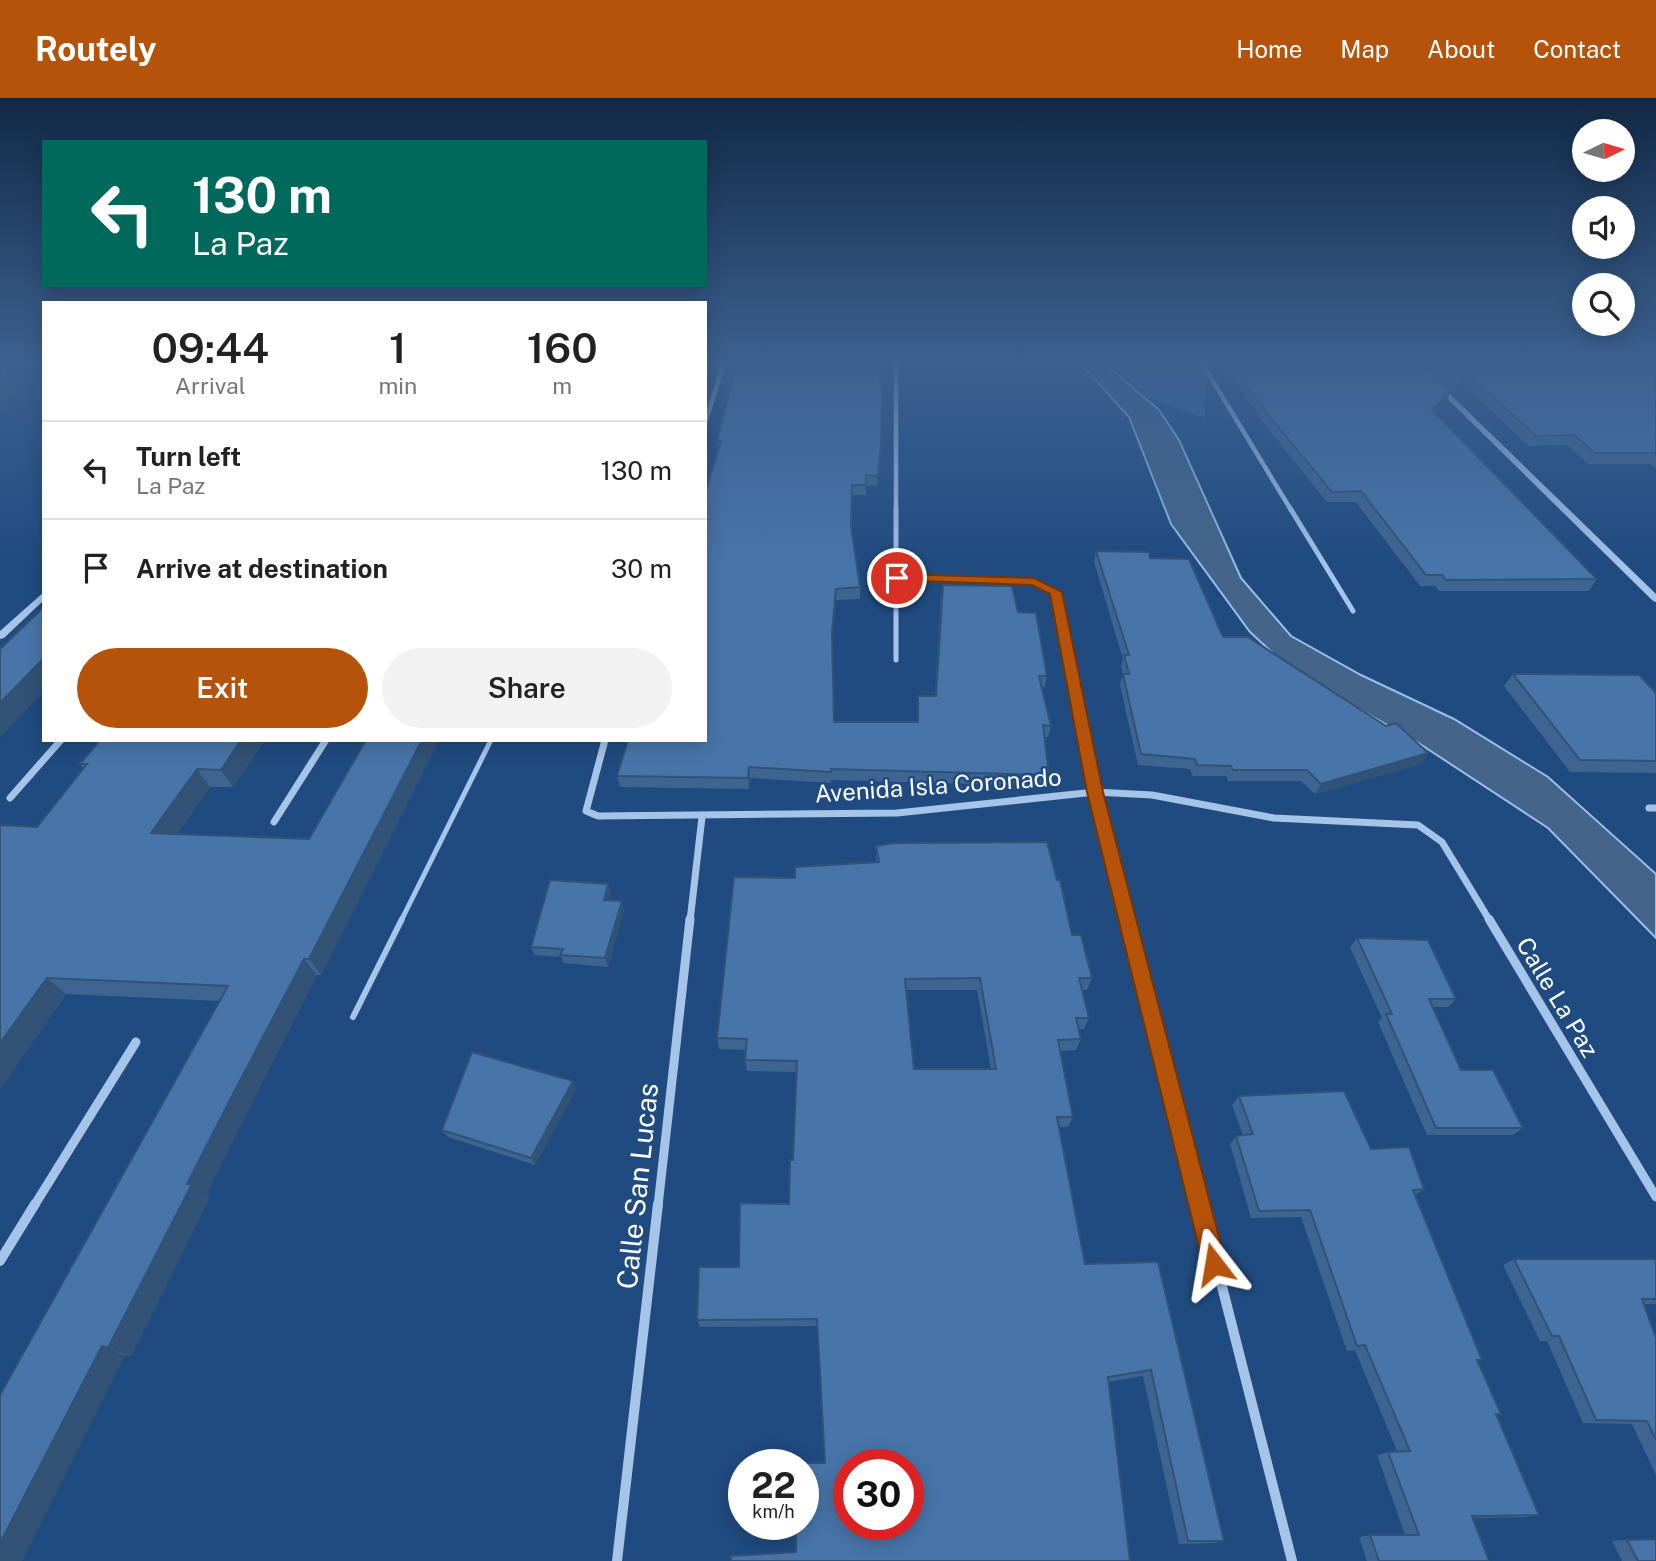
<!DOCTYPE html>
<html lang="en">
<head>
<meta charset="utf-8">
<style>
  :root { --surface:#fff; --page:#f2f2f2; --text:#222; --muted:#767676; --line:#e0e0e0; --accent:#b45309 }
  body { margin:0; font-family:"Public Sans",sans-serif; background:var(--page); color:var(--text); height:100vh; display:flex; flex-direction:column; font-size:26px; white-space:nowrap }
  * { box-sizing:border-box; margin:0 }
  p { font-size:23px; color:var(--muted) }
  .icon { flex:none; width:38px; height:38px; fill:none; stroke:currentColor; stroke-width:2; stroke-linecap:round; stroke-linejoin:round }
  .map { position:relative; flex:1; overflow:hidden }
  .panel { position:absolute; left:42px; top:203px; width:665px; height:441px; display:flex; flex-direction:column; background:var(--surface); border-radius:0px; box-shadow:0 4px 18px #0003 }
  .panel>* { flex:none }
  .top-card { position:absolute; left:42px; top:42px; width:665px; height:147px; border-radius:0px; box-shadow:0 4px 18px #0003; background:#00695c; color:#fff; overflow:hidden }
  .needle { width:46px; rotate:85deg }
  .buttons { position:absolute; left:1572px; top:21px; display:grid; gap:14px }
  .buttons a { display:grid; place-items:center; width:63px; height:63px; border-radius:50%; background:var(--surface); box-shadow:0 4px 18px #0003; font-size:35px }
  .speed { position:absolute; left:728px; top:1351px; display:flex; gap:14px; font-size:35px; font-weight:700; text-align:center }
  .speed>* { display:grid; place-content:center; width:91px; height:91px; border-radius:50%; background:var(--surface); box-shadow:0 4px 18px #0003; line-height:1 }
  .speed small { font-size:18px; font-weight:400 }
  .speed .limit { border:10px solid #d22; background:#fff; color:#111 }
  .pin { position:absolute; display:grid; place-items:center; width:60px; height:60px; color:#fff; margin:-30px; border:4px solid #fff; border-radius:50%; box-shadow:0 2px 7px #0007 }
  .me { position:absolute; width:77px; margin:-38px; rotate:346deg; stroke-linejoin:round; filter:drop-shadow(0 0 5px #0008) }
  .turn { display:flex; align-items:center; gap:24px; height:147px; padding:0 35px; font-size:32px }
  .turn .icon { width:91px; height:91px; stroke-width:2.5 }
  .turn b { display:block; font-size:49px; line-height:60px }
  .eta { display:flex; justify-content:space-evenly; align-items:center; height:119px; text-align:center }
  .eta b { font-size:42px; font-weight:600; line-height:49px }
  .button { display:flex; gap:14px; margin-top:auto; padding:14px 35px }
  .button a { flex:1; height:80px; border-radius:42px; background:var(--accent); color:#fff; font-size:28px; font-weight:600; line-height:80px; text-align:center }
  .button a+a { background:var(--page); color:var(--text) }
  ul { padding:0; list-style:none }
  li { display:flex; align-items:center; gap:21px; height:98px; padding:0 35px; border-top:2px solid var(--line) }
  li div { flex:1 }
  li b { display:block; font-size:26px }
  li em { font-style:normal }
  header { display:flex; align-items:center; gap:42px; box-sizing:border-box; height:98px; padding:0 35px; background:var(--accent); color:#fff }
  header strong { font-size:33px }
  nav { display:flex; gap:38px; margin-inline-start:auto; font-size:24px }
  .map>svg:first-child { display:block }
  .green { fill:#34659e }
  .water { fill:#44648a; stroke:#98bfe9; stroke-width:2 }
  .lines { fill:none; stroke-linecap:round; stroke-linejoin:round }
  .service-far1 { stroke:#a5c4e8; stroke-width:5 }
  .service { stroke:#a5c4e8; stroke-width:6 }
  .minor-far4 { stroke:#a5c4e8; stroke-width:4.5 }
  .minor-far3 { stroke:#a5c4e8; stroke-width:5 }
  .minor-far2 { stroke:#a5c4e8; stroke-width:7 }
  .minor-far1 { stroke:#a5c4e8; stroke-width:9 }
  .minor { stroke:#a5c4e8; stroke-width:10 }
  .tertiary { fill:#a5c4e8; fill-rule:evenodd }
  .wall { fill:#3e6591; fill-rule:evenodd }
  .shaded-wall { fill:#325276 }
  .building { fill:#4875a9; stroke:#325276; stroke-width:2; fill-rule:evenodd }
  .route { fill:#b45309; stroke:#753606; stroke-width:2 }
  .labels { text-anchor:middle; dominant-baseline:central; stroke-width:5; stroke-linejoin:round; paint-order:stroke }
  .street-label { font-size:24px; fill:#fff; stroke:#204b80 }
  .near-street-label { font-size:28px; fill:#fff; stroke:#204b80 }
</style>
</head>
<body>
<header>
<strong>Routely</strong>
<nav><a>Home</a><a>Map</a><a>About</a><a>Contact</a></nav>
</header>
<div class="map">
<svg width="1656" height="1463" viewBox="0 0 1656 1463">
  <rect width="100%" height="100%" fill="#204b80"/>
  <!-- green -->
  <polygon class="green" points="1120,265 1197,265 1205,272 1205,320 1149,300 1115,269"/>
  <!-- water -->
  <polygon class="water" points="1080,265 1104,265 1159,312 1179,342 1241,480 1291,538 1361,577 1454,621 1548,679 1656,776 1656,840 1548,730 1417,644 1292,573 1250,534 1171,426 1129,319"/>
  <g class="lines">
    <!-- service-far1 -->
    <polyline class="service-far1" points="401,823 491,642"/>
    <!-- service -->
    <polyline class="service" points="353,919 402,821"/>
    <!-- minor-far4 -->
    <g class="minor-far4">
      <polyline points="896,265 896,412"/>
      <polyline points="1202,265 1291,412"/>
      <polyline points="705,325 724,265"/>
    </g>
    <!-- minor-far3 -->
    <g class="minor-far3">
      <polyline points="896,410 896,562"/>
      <polyline points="1290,410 1353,513"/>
      <polyline points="897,480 1034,483 1056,494 1076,595"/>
    </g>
    <!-- minor-far2 -->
    <g class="minor-far2">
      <polyline points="1075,593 1095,694 1128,823"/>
      <polyline points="605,642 586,713 598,718 897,715 1095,694 1152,697 1274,720 1418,727 1442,744 1490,823"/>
      <polyline points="10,700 61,642"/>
      <polyline points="1649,710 1656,710"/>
      <polyline points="274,724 326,642"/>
      <polyline points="690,823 702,719"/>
    </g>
    <!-- minor-far1 -->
    <g class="minor-far1">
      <polyline points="1128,821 1201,1108"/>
      <polyline points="1489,821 1656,1099"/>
      <polyline points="34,1108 136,944"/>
      <polyline points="658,1108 690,821"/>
    </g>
    <!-- minor -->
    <g class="minor">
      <polyline points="1201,1106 1292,1463"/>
      <polyline points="0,1163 35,1106"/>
      <polyline points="617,1463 658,1106"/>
    </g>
    <!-- tertiary -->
    <g class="tertiary">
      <polygon points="1411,265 1418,265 1656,496 1656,504 1653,503"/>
      <polygon points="44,494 44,502 4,540 0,541 0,533"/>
    </g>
  </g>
  <!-- wall -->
  <g class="wall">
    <polygon points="1222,265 1656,265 1656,370 1650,366 1588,366 1568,347 1529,348 1463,286 1454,296 1451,293 1446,303 1435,315 1597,481 1589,493 1439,493 1435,488 1420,488 1356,404 1327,404 1262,323"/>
    <polygon points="717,343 881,347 877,388 866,388 866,397 852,397 851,428 860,489 860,501 836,502 832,544 834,624 917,624 918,598 935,598 941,498 1018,514 1047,578 1045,589 1042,589 1051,628 1048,639 1044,639 1049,677 1046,688 831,682 831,685 750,680 749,691 620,689 617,678 718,353"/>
    <polygon points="1096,453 1150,460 1223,539 1428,655 1421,666 1315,696 1301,683 1228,683 1226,678 1193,678 1190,671 1138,667 1120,587 1123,576 1121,568 1123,561 1094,464"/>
    <polygon points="1513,576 1656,595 1656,675 1570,674 1504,588"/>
    <polygon points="265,642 233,689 210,689 177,736 309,741 366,642 439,642 321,877 317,877 250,1008 206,1096 210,1099 131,1258 125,1257 22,1463 220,903 66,896 0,991 0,727 37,729 84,671 80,666"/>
    <path d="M876,748L1057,782L1072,837L1092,880L1087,892H1082L1089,920L1084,931H1078L1081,941L1076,952L1060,953L1073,1019L1068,1029H1059L1085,1166L1158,1164L1224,1443L1214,1445L1179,1446L1143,1278L1108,1284L796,1454L825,1365L818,1228L700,1229L697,1222L789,1106L793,1062L797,974L747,973L745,962L746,952L719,951L717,940L876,764ZM907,892H977L991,971H914Z"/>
    <polygon points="611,795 609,802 624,812 608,869 564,865 561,859 535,857 531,849"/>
    <polygon points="1357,840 1456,901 1448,909 1433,909 1461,972 1523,1030 1513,1037 1427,1037 1378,924 1382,920 1350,849"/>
    <polygon points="576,991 535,1067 448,1039 442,1032"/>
    <polygon points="1239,998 1371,1051 1424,1091 1415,1097 1482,1262 1477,1264 1501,1316 1497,1318 1539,1417 1524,1419 1473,1420 1489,1463 1367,1463 1359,1439 1370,1437 1405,1437 1377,1357 1388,1354 1397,1353 1355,1252 1347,1253 1301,1119 1251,1120 1230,1046 1236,1038 1243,1037 1232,1007"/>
    <polygon points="1514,1161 1656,1161 1656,1206 1644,1206 1656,1240 1656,1377 1632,1326 1583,1325 1547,1243 1540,1243 1503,1167"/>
    <polygon points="1627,1442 1656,1463 1622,1463 1612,1443"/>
  </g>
  <!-- shaded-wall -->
  <g class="shaded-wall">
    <polygon points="34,265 44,265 44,280 21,284 7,314 0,315 0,290 11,268"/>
    <polygon points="1468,276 1463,286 1454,296 1459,286"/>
    <polygon points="1451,293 1446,303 1427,322 1432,312"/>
    <polygon points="836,491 836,502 832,546 832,535"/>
    <polygon points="44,560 44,593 0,640 0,605"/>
    <polygon points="241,642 265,642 233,689 221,672"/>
    <polygon points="422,642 439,642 321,877 309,861"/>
    <polygon points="1428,655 1421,666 1315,696 1321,686"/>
    <polygon points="749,669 750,680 749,691 748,680"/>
    <polygon points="197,671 210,689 166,752 151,735"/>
    <polygon points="608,786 611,795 607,811 604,802"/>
    <polygon points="622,803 624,812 608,869 605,860"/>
    <polygon points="304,861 317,877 206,1096 210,1099 131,1258 108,1250 187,1086"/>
    <polygon points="47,880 66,896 0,991 0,945"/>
    <polygon points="573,983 576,991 535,1067 531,1060"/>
    <polygon points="102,1248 125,1257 22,1463 0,1463 0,1445"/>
  </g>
  <!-- building -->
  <g class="building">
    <polygon points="0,265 34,265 11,268 0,290"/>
    <polygon points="737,265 876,265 882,295 881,347 878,378 866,377 866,387 852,387 851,428 860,489 836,491 832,535 834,624 918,624 918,598 936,598 943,487 1012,488 1018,514 1036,515 1047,578 1039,578 1051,628 1043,627 1049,677 831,671 831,674 749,669 748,680 617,678 628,642 705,642 705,394 721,343 717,343"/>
    <polygon points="1232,265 1422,265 1451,293 1432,312 1597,481 1446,482 1442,477 1426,477 1361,393 1332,394 1265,313"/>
    <polygon points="1436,265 1656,265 1656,355 1595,355 1574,337 1536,338 1468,276 1459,286"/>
    <polygon points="1096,453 1149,454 1150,460 1189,461 1223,539 1248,539 1386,628 1396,625 1428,655 1321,686 1307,672 1233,672 1231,668 1197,667 1195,661 1141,656 1123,576 1129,576 1124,557 1129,557"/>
    <polygon points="44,509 44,560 0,605 0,551"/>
    <polygon points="1513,576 1639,577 1656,595 1656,663 1580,662"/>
    <polygon points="100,642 241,642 221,672 197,671 151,735 309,741 366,642 422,642 309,861 304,861 234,994 187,1086 192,1086 108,1250 102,1248 0,1445 0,1297 228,888 47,880 0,945 0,727 37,729 87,666 80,666"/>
    <path d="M1047,744L1057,782H1060L1072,837H1081L1092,880H1079L1089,920H1076L1081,941L1058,942L1073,1019H1057L1085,1166L1158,1164L1224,1443H1188L1151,1272L1108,1279L1130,1463H731V1458L796,1454V1426H803V1367H796V1365H825L817,1221L697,1222L699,1169H739L740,1105L789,1106L790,1062H793L797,963L745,962L747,941L717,940L734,779L795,780V769L879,764L876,748L894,745ZM980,880L996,971H914L905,881ZM849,1367H908V1426H849Z"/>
    <polygon points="550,782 608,786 604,802 622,803 605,860 560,857 563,851 531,849"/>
    <polygon points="1357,840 1428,842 1456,901 1429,901 1461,972 1493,972 1523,1030 1436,1030 1386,916 1392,916"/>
    <polygon points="472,954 573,983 531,1060 442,1032"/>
    <polygon points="1344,993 1371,1051 1409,1049 1424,1091 1413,1092 1482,1262 1477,1262 1501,1316 1496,1316 1539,1417 1472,1418 1489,1463 1379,1463 1370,1437 1419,1437 1388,1354 1410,1353 1365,1247 1357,1248 1310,1112 1259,1113 1236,1038 1253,1036 1239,998"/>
    <polygon points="1514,1161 1656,1161 1656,1201 1642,1201 1656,1240 1656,1342 1647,1323 1596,1322 1559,1238 1552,1238"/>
    <polygon points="1656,1441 1656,1463 1638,1463 1627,1442"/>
  </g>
  <!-- sky -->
  <linearGradient id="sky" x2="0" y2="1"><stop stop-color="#122946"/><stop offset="0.56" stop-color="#3c6191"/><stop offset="1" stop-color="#3c6191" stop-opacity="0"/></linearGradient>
  <rect width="1656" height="470" fill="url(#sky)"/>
  <!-- route -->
  <polygon class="route" points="897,476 1034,480 1062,494 1103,694 1226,1166 1222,1174 1214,1177 1206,1174 1203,1166 1087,694 1050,496 1032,487 893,482 891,480"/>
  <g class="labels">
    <!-- street labels -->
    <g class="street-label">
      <text transform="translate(938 687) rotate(-4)">Avenida Isla Coronado</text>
      <text transform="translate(1558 899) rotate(59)">Calle La Paz</text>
    </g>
    <!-- near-street labels -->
    <g class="near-street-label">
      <text transform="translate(637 1088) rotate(-84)">Calle San Lucas</text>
    </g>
  </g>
</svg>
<div class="buttons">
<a><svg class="needle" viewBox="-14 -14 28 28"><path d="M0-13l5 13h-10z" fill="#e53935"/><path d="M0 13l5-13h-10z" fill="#767676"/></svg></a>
<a><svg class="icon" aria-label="sound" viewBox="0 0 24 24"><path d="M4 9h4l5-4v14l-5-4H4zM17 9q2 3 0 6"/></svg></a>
<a><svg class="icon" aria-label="search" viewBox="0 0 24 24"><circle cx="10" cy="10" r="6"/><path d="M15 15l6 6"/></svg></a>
</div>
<div class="speed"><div>22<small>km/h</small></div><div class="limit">30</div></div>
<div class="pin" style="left:897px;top:480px;background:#d93025"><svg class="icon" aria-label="arrive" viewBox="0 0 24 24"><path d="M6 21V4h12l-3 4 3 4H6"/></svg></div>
<svg class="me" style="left:1214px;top:1166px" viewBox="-20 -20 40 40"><path d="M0-17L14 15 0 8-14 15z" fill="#b45309" stroke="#fff" stroke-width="4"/></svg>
<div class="top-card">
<div class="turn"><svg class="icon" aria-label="left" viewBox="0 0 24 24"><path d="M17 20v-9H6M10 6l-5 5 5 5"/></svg><div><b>130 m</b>La Paz</div></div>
</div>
<section class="panel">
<div class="eta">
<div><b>09:44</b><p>Arrival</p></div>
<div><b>1</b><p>min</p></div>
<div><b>160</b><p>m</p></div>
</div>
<ul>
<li><svg class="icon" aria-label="left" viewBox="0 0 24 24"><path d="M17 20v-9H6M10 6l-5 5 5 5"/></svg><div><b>Turn left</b><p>La Paz</p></div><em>130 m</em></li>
<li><svg class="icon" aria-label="arrive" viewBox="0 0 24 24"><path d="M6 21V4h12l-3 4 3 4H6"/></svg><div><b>Arrive at destination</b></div><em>30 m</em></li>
</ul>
<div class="button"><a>Exit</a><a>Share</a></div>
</section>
</div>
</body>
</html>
